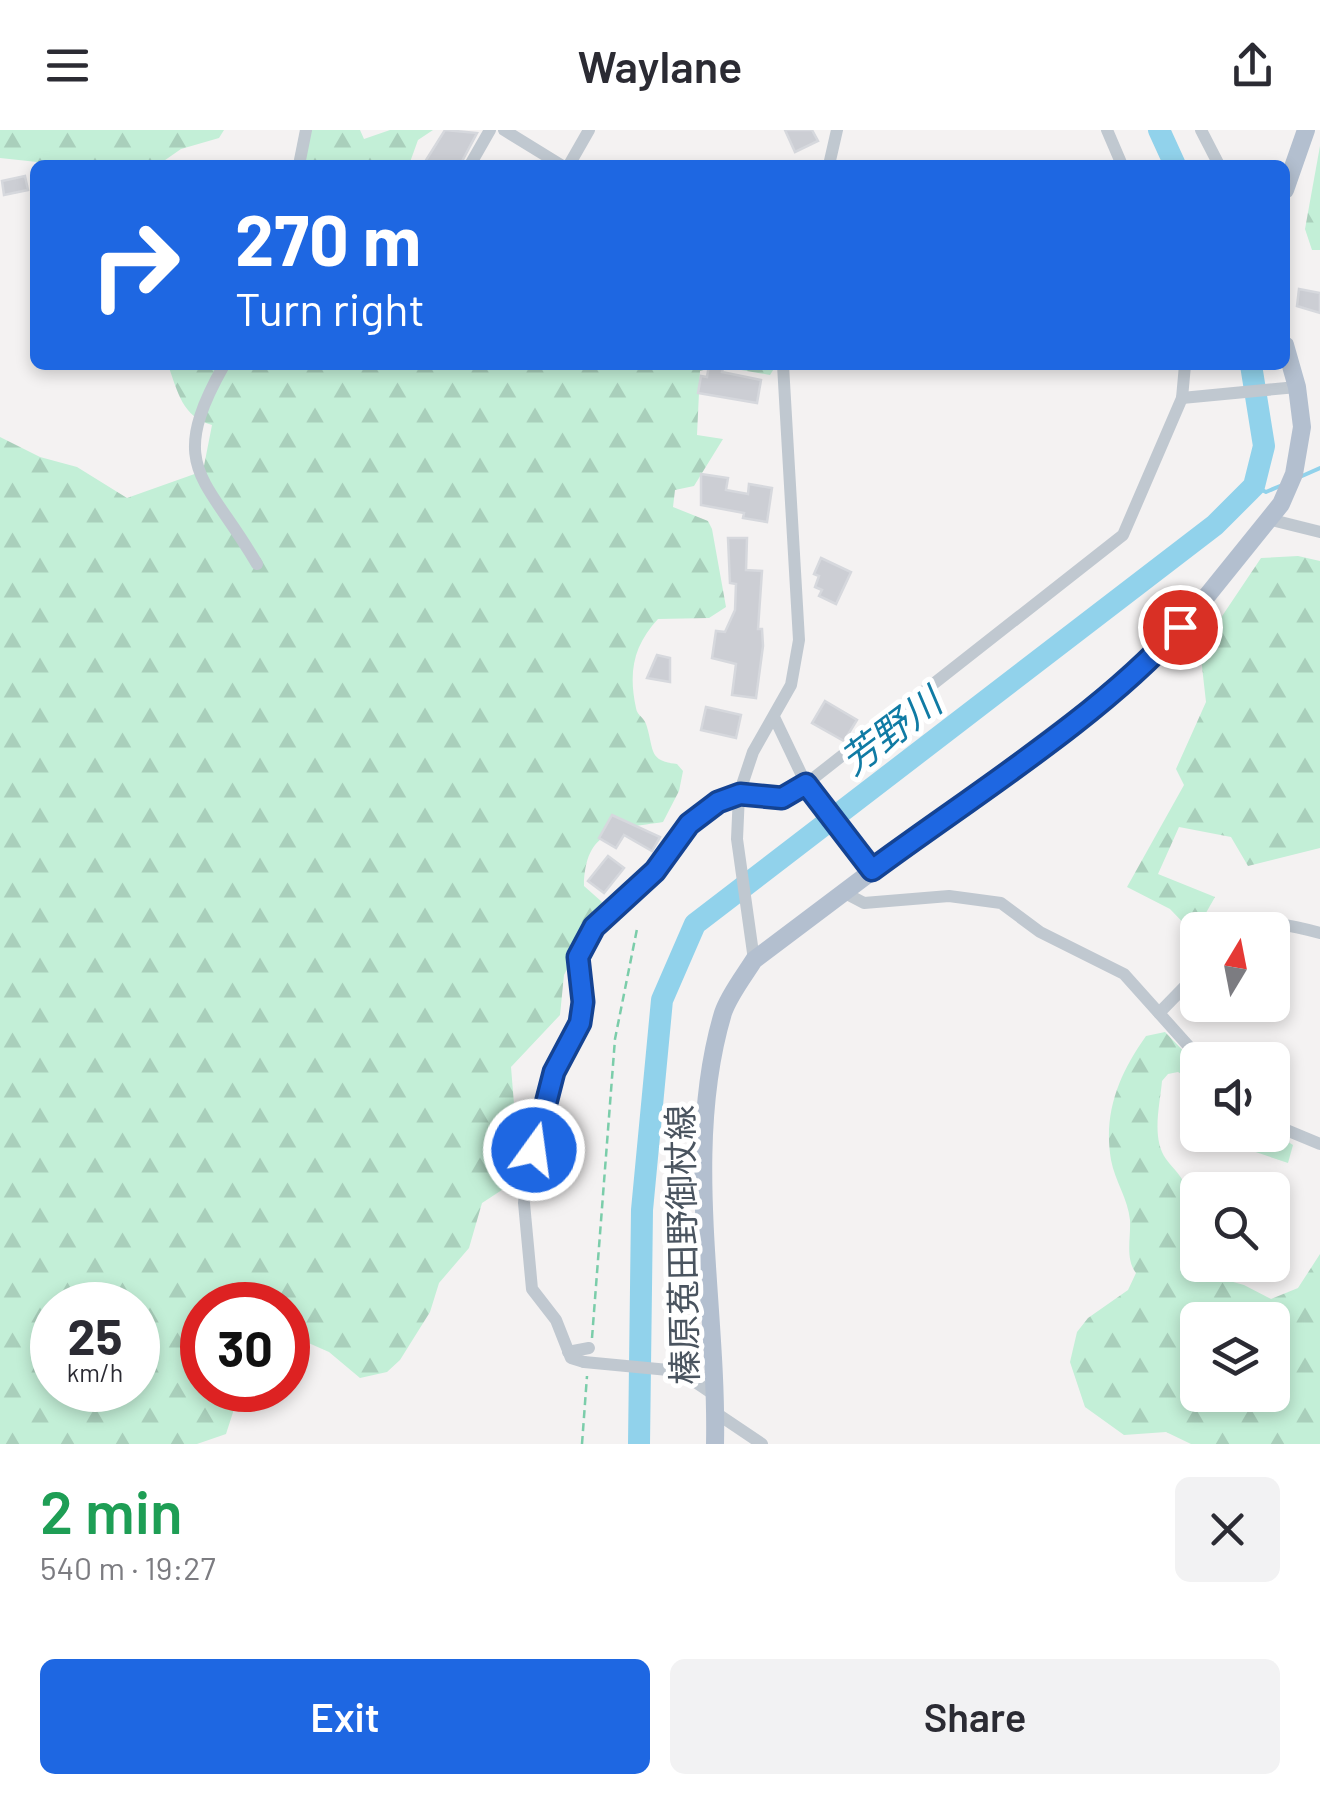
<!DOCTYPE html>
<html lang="en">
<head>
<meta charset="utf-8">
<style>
  :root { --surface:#fff; --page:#f2f2f3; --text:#2b2b33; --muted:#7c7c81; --accent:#1e67e2 }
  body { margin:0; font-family:Barlow,"Noto Sans JP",sans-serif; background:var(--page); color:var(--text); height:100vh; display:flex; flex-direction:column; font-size:38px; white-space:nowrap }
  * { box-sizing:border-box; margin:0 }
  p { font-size:32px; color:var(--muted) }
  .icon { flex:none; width:55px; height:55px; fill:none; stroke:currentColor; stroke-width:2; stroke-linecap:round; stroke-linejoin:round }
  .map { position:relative; height:1314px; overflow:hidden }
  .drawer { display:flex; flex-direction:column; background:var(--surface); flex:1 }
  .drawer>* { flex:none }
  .guide { position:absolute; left:30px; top:30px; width:1260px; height:210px; border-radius:15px; box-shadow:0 5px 15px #0003; background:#1e67e2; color:#fff; overflow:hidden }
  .needle { width:65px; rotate:10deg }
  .fabs { position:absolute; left:1180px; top:782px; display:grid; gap:20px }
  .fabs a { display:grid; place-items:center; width:110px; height:110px; border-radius:15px; background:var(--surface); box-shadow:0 5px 15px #0003; font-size:50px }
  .speed { position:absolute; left:30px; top:1152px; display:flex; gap:20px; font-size:50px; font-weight:700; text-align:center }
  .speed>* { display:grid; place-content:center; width:130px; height:130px; border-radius:50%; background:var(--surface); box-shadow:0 5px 15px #0003; line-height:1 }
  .speed small { font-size:25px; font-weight:400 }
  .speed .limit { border:15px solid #d22; background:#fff; color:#111 }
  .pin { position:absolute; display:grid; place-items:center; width:85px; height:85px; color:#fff; margin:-42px; border:5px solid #fff; border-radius:50%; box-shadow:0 2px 10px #0007 }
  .me { position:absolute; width:110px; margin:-55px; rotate:14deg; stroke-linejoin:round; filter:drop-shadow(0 0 8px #0008) }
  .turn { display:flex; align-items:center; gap:35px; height:210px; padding:0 40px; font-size:45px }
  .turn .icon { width:130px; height:130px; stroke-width:2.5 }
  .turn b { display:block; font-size:70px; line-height:85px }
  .round { display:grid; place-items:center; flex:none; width:105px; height:105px; border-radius:15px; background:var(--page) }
  .head { display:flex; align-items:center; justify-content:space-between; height:170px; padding:0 40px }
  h1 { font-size:60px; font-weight:600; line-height:75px; color:#1e9e55 }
  .cta { display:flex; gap:20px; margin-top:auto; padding:20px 40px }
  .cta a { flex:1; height:115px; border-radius:15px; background:var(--accent); color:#fff; font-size:40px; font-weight:600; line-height:115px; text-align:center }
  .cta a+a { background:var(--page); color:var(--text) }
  header { display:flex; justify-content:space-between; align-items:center; height:130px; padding:0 40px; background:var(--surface); font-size:45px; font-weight:600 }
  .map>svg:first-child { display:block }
  .forest { fill:url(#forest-firs); fill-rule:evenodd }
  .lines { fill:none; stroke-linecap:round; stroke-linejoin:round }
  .stream { stroke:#91d2eb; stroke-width:4 }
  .river { stroke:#91d2eb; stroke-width:22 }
  .building { fill:#ccced4; stroke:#d6d8dd; stroke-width:2.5 }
  .path { stroke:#7bcdaa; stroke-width:2.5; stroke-dasharray:8 5; stroke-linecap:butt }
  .minor { stroke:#c0c8d0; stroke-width:12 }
  .major { stroke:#b3bfcf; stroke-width:18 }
  .minor-bridge { stroke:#c0c8d0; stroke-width:12 }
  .route-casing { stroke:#144393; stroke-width:25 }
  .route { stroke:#1e67e2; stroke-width:18 }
  .labels { text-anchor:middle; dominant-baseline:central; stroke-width:10; stroke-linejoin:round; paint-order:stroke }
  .street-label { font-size:35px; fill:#4a545f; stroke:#fff }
  .water-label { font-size:38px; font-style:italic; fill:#107ba4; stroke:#fff }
</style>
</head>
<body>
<header><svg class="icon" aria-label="menu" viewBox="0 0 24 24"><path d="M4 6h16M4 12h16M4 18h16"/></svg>Waylane<svg class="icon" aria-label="share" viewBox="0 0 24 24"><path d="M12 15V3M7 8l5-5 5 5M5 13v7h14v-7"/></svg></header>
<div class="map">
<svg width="1320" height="1314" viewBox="0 0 1320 1314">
  <defs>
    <pattern id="forest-firs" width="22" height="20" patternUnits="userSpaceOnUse" patternTransform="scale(2.5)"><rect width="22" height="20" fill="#c3efd7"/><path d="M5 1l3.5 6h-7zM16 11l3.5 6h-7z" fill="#a9cfbb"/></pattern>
  </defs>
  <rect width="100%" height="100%" fill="#f4f2f2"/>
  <!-- forest -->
  <g class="forest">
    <polygon points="0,0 224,0 219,8 181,19 158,35 65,35 0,28"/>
    <polygon points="308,0 360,0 364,9 390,0 433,0 418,10 409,35 301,35"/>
    <polygon points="1320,16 1320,120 1312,120 1305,99"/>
    <path d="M168,235H775V237L770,245L718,236L700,241L697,305L723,309L694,356L675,360L673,377L708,391L712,399L726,477L709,488L658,489C634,515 628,541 636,578C637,586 645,587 647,597C654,621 649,631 677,634L683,641L679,661L663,692C617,699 585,699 584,756L602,772L564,845L560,885L511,937L514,974L508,1056L482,1073L469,1118L439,1153L430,1182L400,1230L387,1242L360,1248L329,1222L288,1204V1175H202V1260H227L236,1273L226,1304L197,1314H0V307L40,327L77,337L127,368L203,341L212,295C182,287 178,262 168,235ZM52,1175H138V1260H52Z"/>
    <polygon points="1298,426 1320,431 1320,718 1248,736 1231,707 1179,697 1158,744 1215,767 1194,804 1170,779 1127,757 1184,655 1176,639 1206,572 1200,519 1261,428"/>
    <path d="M1165,902L1197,935V954L1178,942L1168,944L1162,951C1160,975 1151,1008 1166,1029C1174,1040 1184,1047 1187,1062C1193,1089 1180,1113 1190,1140L1244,1155L1271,1169L1298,1158L1320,1124V1314H1191L1166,1302L1124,1305L1085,1277L1070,1232L1077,1202L1088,1188L1128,1160L1136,1143C1125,1129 1131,1108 1130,1090C1128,1069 1115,1051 1111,1030C1103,983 1119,944 1146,906ZM1198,1190H1272V1265H1198Z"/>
    <polygon points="1273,1002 1293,1015 1288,1033 1232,1014 1230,1005"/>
  </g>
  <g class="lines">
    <!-- stream -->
    <g class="stream">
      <polyline points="1302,346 1320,338"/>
      <polyline points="1254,356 1266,362 1280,356"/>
    </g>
    <!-- river -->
    <g class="river">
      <polyline points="1159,0 1175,35"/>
      <polyline points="639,1314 642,1080 662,870 695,794 1215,395 1254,356 1264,316 1251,235"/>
    </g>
  </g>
  <!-- building -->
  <g class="building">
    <polygon points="445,0 477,3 460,35 423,35"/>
    <polygon points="785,0 812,0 818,11 795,22"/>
    <polygon points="25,46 28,60 4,65 2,51"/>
    <polygon points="1299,159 1320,163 1320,183 1297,176"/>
    <polygon points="709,235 724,235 722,242 761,250 757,273 698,263 701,246 707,247"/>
    <polygon points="701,344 728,348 726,360 748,364 749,354 772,358 767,392 743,388 744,383 701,375"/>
    <polygon points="728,408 747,408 746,440 762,441 758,499 762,499 763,516 756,568 732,565 736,534 712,528 716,501 725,502 735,480 736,454 730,453"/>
    <polygon points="821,428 851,442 836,474 819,466 822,460 815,457 819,446 814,444"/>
    <polygon points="657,525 670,528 670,552 647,548"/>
    <polygon points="825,571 857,590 844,611 812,593"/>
    <polygon points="706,577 741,585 736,608 701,600"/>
    <polygon points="612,685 660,707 652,721 624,705 616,718 599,708"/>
    <polygon points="608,726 624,738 604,763 588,751"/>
  </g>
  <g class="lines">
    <!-- path -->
    <g class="path">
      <polyline points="592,1208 615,909 637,799"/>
      <polyline points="582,1314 587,1246"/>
    </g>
    <!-- minor -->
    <g class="minor">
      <polyline points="504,0 561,35"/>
      <polyline points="1107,0 1122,35"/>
      <polyline points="1201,0 1219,35"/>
      <polyline points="299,35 306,0"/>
      <polyline points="470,35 490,0"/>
      <polyline points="569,35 589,0"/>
      <polyline points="829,35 837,0"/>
      <path d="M224,235C165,339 206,346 257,434"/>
      <polyline points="1182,268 1297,257"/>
      <polyline points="1268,389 1320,402"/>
      <polyline points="775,589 806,654 872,740"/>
      <polyline points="843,762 864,773 949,766 1001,773 1040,802 1124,844 1201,930"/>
      <path d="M1244,800C1264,788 1298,797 1320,803"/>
      <polyline points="754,830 737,709 739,664 753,622 791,555 799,510 783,235"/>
      <polyline points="1159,883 1198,843"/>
      <polyline points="1272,994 1320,1014"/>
      <polyline points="568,1222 589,1218"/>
      <polyline points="584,1232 571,1228 556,1190 532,1159 524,1073 527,1041 554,942 580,893 582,815 594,797 655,741 673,710 718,672 739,664 782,668 806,654 1123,405 1182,268 1185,235"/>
      <polyline points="679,1241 716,1266"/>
      <polyline points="716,1283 762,1314"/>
    </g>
    <!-- major -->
    <g class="major">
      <polyline points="1285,60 1306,0"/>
      <path d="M715,1314C718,1174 682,1020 723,883C729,865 744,846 754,830L1074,589L1158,522L1202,472L1281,374L1294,344L1302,297L1297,257L1285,215"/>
    </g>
    <!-- minor-bridge -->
    <polyline class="minor-bridge" points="584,1232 679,1241"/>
  </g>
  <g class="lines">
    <!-- route casing -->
    <g class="route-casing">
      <path id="route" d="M534,1020L554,942L580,893L583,872L578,827L594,797L655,741L689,694L718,672L740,664L782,668L806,654L872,740C969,668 1101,586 1180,497"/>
    </g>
    <!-- route -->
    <use href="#route" class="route"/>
  </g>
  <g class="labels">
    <!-- street labels -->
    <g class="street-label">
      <text transform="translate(681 1115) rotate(-91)">榛原菟田野御杖線</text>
    </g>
    <!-- water labels -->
    <g class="water-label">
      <text transform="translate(890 600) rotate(-37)">芳野川</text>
    </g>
  </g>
</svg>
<div class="fabs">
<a><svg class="needle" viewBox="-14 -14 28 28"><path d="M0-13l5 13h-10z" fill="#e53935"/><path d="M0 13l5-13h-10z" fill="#7c7c81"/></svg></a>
<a><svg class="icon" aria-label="sound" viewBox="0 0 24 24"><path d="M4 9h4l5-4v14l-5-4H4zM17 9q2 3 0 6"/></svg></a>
<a><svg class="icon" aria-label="search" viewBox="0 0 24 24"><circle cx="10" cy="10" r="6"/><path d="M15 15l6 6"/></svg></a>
<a><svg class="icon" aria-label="layers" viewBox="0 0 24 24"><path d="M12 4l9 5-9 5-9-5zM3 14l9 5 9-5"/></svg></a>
</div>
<div class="speed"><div>25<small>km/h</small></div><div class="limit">30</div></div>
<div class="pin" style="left:1180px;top:497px;background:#d93025"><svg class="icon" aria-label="arrive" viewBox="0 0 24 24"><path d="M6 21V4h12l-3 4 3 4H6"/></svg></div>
<svg class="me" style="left:534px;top:1020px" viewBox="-20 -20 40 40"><circle r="17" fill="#1e67e2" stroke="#fff" stroke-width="3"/><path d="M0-11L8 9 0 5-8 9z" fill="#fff"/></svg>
<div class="guide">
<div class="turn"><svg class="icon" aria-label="right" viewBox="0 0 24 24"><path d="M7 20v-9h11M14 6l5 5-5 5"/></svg><div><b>270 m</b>Turn right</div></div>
</div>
</div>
<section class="drawer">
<div class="head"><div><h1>2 min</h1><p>540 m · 19:27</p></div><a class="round"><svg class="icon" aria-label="close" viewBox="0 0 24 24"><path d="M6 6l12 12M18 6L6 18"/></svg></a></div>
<div class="cta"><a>Exit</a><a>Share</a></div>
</section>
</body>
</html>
